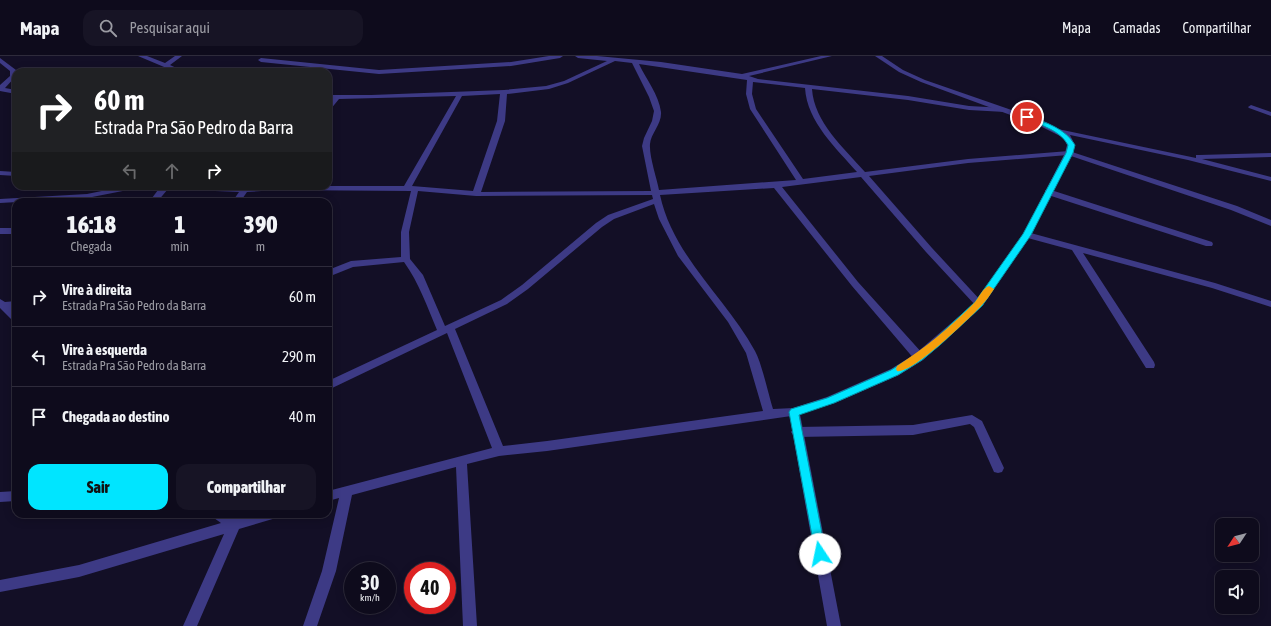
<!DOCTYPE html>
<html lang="pt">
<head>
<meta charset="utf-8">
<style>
  :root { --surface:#0e0b1c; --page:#171425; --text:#f1f3f6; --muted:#9b9ba3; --line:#2e2b3b; --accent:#00e5ff }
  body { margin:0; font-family:"Asap Condensed",sans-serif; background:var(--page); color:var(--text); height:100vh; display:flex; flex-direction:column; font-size:15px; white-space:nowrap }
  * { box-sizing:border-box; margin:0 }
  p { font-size:13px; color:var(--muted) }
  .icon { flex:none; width:22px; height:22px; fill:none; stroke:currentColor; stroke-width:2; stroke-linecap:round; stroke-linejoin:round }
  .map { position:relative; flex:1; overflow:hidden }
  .drawer { position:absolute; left:12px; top:142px; width:320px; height:320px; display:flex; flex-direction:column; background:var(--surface); border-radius:12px; box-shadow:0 2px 10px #0003,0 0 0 1px var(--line) }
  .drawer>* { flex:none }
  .top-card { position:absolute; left:12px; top:12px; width:320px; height:122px; border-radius:12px; box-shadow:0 2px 10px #0003,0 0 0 1px var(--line); background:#202124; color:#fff; overflow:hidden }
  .needle { width:26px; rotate:234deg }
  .controls { position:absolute; left:1215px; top:462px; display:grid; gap:8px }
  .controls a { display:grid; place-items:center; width:44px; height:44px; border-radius:8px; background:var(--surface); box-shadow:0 2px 10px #0003,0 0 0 1px var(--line); font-size:20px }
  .speed { position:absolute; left:344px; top:506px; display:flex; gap:8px; font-size:20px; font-weight:700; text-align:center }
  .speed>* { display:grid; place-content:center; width:52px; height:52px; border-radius:50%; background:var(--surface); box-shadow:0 2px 10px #0003,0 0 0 1px var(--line); line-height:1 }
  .speed small { font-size:10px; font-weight:400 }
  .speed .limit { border:6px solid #d22; background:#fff; color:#111 }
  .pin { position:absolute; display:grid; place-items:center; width:34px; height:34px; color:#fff; margin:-17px; border:2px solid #fff; border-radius:50%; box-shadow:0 1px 4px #0007 }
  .me { position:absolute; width:44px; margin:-22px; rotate:349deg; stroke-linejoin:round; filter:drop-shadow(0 0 3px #0008) }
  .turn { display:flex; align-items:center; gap:14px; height:84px; padding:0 16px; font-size:18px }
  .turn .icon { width:52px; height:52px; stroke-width:2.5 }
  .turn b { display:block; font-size:28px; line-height:34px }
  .lanes { display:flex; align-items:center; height:38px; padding:0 16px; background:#0003; justify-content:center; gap:20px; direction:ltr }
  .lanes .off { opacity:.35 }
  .eta { display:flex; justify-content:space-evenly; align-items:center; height:68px; text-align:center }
  .eta b { font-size:24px; font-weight:800; line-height:28px }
  .cta { display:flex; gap:8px; margin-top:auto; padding:8px 16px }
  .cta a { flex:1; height:46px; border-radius:12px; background:var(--accent); color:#111; font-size:16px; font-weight:800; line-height:46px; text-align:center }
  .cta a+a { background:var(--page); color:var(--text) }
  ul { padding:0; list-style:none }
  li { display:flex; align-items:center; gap:12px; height:60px; padding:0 16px; border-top:1px solid var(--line) }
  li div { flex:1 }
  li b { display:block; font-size:15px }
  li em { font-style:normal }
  header { display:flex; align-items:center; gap:24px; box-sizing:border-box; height:56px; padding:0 20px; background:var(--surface); border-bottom:1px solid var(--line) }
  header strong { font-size:19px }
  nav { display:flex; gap:22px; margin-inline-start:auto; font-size:14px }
  .search { width:280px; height:36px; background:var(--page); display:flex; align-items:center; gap:10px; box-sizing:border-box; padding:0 14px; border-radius:12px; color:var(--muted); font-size:15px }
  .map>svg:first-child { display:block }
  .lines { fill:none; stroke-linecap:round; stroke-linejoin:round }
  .minor { fill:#3d3a85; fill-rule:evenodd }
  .tertiary { fill:#3d3a85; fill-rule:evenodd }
  .route { fill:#00e5ff; stroke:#0095a6 }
  .slow { fill:#f59e0b }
</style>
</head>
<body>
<header>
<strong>Mapa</strong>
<div class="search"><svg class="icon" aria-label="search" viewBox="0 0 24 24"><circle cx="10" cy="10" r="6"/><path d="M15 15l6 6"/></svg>Pesquisar aqui</div>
<nav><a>Mapa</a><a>Camadas</a><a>Compartilhar</a></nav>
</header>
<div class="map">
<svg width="1271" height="570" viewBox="0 0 1271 570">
  <rect width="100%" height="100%" fill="#130f26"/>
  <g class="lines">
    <!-- minor -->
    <g class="minor">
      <polygon points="138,0 147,0 165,7 175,0 182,0 170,9 185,16 176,16"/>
      <polygon points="549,0 563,0 560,2 511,10 379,18 261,6 258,4 261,2 379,14 511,6"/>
      <path d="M575,0H597L661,6L742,18L821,0H832L749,20L758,23L908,40L969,50L1005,52L1008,54L1005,56L969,54L908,44L812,33C814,66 844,92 865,116L968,103L1069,95L1237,150L1271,164V170L1231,154L1068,99L968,107L869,120L932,192L982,246L984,248L982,250H976L926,196L861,121L782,131L858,226L923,298L924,301L923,304H915L852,230L774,132L660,139C673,200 726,242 755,295C762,308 768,337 773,353L794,352L798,353L799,356L798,359L547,395L499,400L467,408L477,570H463L456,411L352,439L336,515L317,570H303L322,515L339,442L328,445V435L492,392L447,277L328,334V325L437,274C427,250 419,227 404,206L353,211L328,221V214L351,205L401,201V176L411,135L276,134L247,136L240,146H232L239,136L168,133L157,146H149L161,130L245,132L270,130H404L456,40L339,43L330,54L328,55V48L332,43H328V39H371L504,34L546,30L564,25L607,5L578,2ZM615,5L632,7L649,41L654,55L652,65L644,82L642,90L651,135L481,136L505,65L507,38L549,33L568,27ZM639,8L747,24L746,38L750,53L796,124L659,134C657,123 649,100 650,88C651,77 662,68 661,56C659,39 646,23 639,8ZM753,26L805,32C807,66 837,93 857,116L803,123L756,53L752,38ZM500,38L497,65L473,135L412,130L462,40ZM418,135L476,140L652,139L653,143L608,159L596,167L522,229L501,244L445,270L423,219L410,203L409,176ZM654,148L659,163L678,200L728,266L746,297L763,355L547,385L503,390L455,273L507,248L528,233L602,171L614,163Z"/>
      <polygon points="0,2 16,14 16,20 5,32 16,34 16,38 0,35 0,29 10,20 10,15 0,7"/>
      <polygon points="1251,49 1271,56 1271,60 1249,52 1248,51"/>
      <polygon points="1053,72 1196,102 1196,99 1199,99 1271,97 1271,101 1202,103 1271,121 1271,125 1188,104 1056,76 1053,76"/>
      <polygon points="0,115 16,116 16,120 0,119"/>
      <polygon points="126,130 142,130 138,132 87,142 0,147 0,143 87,138"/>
      <polygon points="1045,134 1051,134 1212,186 1213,188 1212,190 1206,190 1045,138"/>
      <rect x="0" y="172" width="16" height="6"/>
      <polygon points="1027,176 1215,227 1271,245 1271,251 1212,232 1083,197 1154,306 1155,309 1154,312 1146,312 1072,194 1024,181 1023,179 1024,177"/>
      <polygon points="0,243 5,246 16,245 16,251 11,252 16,257 16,266 13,265 0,252"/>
      <polygon points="972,359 982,365 1004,412 1002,416 998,417 994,416 974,371 970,368 913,379 797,381 793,379 791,376 793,373 797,371 913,369"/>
      <polygon points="16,435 16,445 0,446 0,436"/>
      <polygon points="212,458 228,458 235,463 253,458 278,458 276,462 239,473 197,570 183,570 224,478 79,521 0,536 0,524 79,509 221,467 214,462"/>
    </g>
    <!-- tertiary -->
    <polygon class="tertiary" points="875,0 882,0 903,14 925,24 1046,66 1070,79 1075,89 1073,97 1031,179 982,250 923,304 899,319 835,347 800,358 841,570 827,570 789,356 790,353 827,341 891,313 915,298 976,246 1023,179 1065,97 1067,89 1064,82 1040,70 921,26 899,16"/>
  </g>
  <!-- route -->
  <path class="route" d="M1024,60H1029C1046,67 1065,72 1075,89L1073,97L1031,179L982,250L940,289L922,304L898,319L834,347L799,359L826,498L824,501L820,503L816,501L789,356L791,353L827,342L891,314L915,299L934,284L975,246L1023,178L1066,97L1068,89C1060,74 1040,69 1024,62Z"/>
  <!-- slow -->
  <path class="slow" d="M989,230L994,233C990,239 986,245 981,250C970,262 911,319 897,315L896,313L897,310C925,292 952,270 975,246C979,241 983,232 989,230Z"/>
</svg>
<div class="controls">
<a><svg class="needle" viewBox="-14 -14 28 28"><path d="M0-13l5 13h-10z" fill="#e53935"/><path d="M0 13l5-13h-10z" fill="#9b9ba3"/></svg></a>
<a><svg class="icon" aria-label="sound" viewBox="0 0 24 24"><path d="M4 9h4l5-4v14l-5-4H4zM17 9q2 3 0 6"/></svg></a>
</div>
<div class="speed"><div>30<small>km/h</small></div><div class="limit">40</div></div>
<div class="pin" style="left:1027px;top:61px;background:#d93025"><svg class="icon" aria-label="arrive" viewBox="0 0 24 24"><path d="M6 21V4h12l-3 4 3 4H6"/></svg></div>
<svg class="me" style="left:820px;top:498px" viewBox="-20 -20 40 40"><circle r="19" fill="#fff"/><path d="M0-13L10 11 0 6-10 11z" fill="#00e5ff"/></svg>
<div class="top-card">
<div class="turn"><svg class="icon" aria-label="right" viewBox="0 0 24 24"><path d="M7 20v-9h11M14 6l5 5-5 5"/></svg><div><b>60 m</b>Estrada Pra São Pedro da Barra</div></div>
<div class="lanes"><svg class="icon off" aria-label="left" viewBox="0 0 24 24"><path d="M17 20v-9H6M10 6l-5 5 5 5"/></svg><svg class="icon off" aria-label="ahead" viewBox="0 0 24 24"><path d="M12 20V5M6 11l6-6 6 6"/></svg><svg class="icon" aria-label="right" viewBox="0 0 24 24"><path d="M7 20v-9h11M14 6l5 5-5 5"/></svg></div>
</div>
<section class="drawer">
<div class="eta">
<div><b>16:18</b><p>Chegada</p></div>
<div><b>1</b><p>min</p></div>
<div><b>390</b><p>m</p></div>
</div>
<ul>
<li><svg class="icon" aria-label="right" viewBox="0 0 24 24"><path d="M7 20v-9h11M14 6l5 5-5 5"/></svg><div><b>Vire à direita</b><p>Estrada Pra São Pedro da Barra</p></div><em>60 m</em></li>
<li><svg class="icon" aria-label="left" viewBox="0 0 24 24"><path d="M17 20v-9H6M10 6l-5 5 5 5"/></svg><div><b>Vire à esquerda</b><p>Estrada Pra São Pedro da Barra</p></div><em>290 m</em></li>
<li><svg class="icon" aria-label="arrive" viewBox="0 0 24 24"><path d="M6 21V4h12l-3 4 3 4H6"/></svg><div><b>Chegada ao destino</b></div><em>40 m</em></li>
</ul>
<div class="cta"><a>Sair</a><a>Compartilhar</a></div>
</section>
</div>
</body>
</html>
